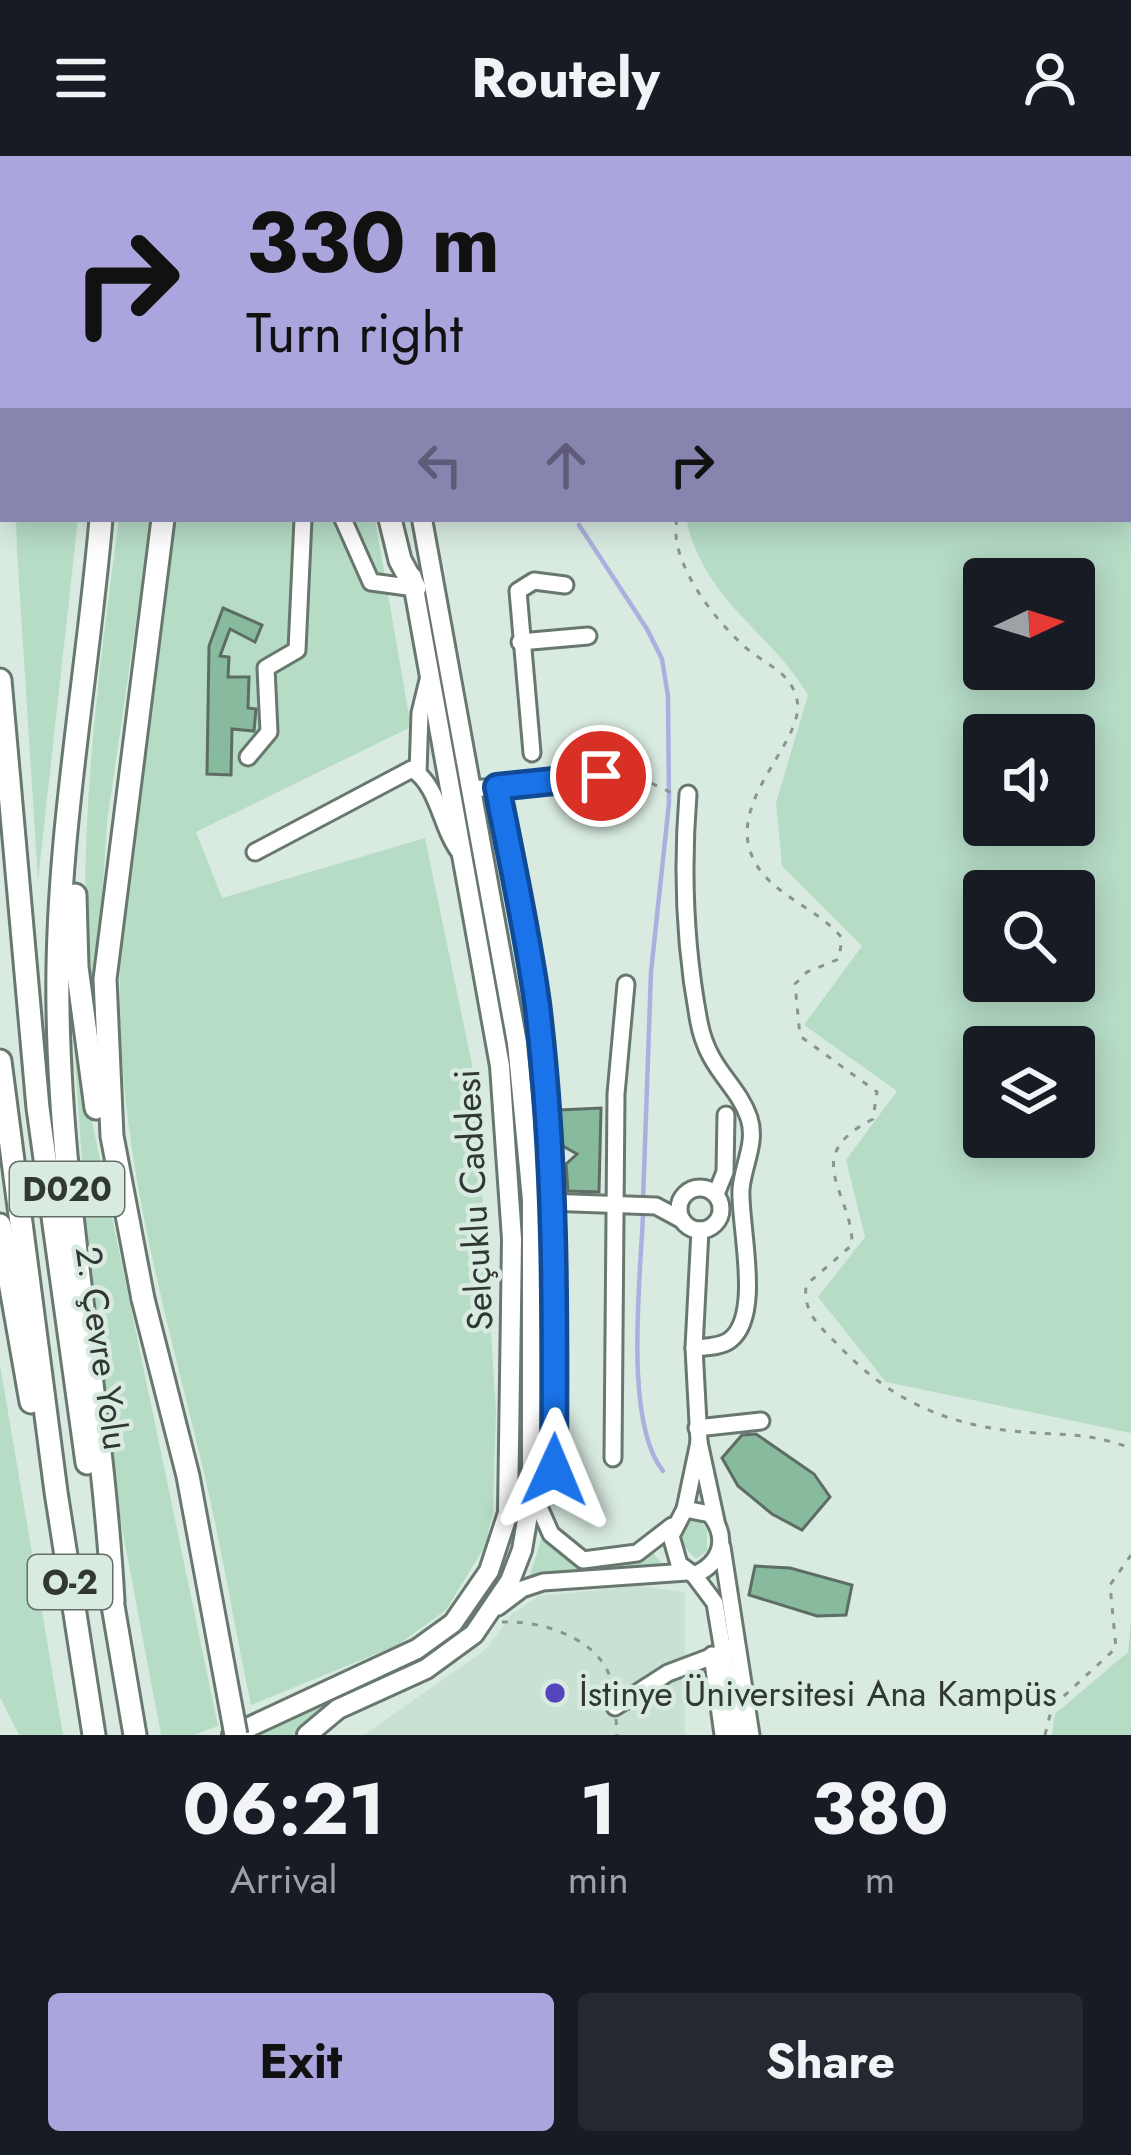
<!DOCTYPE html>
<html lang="en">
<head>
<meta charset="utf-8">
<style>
  :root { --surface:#171b24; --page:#242831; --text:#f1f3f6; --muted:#9ea1a6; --accent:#aaa5dc }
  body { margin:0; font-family:Jost,sans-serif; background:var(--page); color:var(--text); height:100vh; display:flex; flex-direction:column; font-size:45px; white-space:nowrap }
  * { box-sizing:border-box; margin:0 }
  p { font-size:39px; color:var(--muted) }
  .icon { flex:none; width:66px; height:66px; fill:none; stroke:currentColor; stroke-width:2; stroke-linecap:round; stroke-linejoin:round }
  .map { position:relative; height:1579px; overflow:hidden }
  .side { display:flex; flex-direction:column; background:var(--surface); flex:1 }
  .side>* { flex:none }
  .hud { position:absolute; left:0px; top:0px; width:1131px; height:366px; box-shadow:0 6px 30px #0003; background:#aaa5dc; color:#111; overflow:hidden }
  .needle { width:78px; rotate:86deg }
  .fabs { position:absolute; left:963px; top:402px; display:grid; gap:24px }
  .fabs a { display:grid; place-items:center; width:132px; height:132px; border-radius:12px; background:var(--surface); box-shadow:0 6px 30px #0003; font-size:60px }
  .pin { position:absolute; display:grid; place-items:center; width:102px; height:102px; color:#fff; margin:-51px; border:6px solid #fff; border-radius:50%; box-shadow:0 3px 12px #0007 }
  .me { position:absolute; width:132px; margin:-66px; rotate:1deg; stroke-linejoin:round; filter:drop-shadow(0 0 9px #0008) }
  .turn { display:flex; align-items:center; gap:42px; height:252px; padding:0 48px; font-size:54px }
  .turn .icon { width:156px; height:156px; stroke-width:2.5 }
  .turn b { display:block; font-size:84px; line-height:102px }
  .lanes { display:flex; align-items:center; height:114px; padding:0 48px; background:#0003; justify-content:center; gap:60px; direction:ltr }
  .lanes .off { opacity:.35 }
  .eta { display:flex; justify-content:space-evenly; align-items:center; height:204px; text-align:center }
  .eta b { font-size:72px; font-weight:700; line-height:84px }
  .button { display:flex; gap:24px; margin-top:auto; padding:24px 48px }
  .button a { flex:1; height:138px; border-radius:12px; background:var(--accent); color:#111; font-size:48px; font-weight:700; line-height:138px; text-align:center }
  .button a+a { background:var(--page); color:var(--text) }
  header { display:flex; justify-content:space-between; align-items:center; height:156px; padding:0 48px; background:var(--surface); font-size:54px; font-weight:700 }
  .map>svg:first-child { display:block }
  .built { fill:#c8e1d2 }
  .green { fill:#b6dcc6; fill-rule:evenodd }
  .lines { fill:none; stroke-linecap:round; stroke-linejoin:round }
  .stream { stroke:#adafde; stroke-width:4.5 }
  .building { fill:#88ba9e; stroke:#5d6d64; stroke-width:3 }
  .minor-casing { stroke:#68786e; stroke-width:21 }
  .major-casing { stroke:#68786e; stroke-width:24 }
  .highway-casing { stroke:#68786e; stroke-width:27 }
  .path { stroke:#89968f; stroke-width:3; stroke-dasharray:6 9; stroke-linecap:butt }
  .minor { stroke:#fff; stroke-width:15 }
  .major { stroke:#fff; stroke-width:18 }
  .highway { stroke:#fff; stroke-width:21 }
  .highway-bridge-casing { stroke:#68786e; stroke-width:27; stroke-linecap:butt }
  .highway-bridge { stroke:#fff; stroke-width:21 }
  .route-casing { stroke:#114b97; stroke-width:30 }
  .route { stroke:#1a73e8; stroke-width:21 }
  .poi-dot { fill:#5445bd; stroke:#d9ebe1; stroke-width:4.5 }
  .labels { text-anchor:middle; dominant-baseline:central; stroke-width:9; stroke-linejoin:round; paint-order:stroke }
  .shield { fill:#d9ebe1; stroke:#636e68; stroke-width:3 }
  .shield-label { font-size:33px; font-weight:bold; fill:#313834 }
  .street-label { font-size:36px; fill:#313834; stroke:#d9ebe1 }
  .poi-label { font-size:36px; fill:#313834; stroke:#d9ebe1; text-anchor:start }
</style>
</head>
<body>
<header><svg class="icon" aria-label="menu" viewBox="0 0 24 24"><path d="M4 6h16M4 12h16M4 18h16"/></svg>Routely<svg class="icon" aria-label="person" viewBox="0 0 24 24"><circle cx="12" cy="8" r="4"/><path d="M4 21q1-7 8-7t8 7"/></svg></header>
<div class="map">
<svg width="1131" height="1579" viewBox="0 0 1131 1579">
  <rect width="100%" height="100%" fill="#d9ebe1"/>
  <!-- built -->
  <polygon class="built" points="639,1430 685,1436 685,1579 364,1579 485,1494 512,1458 539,1440"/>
  <!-- green -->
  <g class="green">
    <polygon points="217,0 454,0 453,3"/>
    <path d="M764,0H1131V1277L886,1226L818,1141L865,1081L846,1004L897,935L804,869L862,790L782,710L776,647L808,539C768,473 709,449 687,368L691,363H1128V3ZM984,423H1074V513H984ZM984,579H1074V669H984ZM984,735H1074V825H984ZM984,891H1074V981H984Z"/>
    <polygon points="16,363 78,363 38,725 17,394"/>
    <path d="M119,363H151L107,666L95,852H89C76,686 97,527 119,363Z"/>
    <path d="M176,363H375L411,571L196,676L222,742L425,682L475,923L496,1255L493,1356L485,1390L446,1454L398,1489L251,1549C234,1469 221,1387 202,1308C168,1168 129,1032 121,888C112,712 151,536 176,363Z"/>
    <polygon points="73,874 218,1570 194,1579 161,1579 113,1324 89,1109"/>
    <polygon points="0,1209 63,1579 19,1579 0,1541"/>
    <polygon points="688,1361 698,1361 707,1374 707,1395 696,1403 681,1387"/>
    <polygon points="542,1381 577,1410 622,1409 654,1397 663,1411 571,1414 528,1425"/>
    <polygon points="1131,1466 1131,1579 1052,1579 1055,1558 1128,1496"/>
    <polygon points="329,1545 294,1579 259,1579"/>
  </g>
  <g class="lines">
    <!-- stream -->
    <g class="stream">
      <polyline points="579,369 647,473 662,503 668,540 669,647 651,816 643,1045"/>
      <path d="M643,1057C641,1120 623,1265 663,1315"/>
    </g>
  </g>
  <!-- building -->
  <g class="building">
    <polygon points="223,452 262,469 255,486 230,473 220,500 229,501 228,521 249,521 248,552 256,553 254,575 232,573 231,619 207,618 209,490"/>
    <polygon points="601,952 599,1036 568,1035 566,1008 577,998 563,990 560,954"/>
    <polygon points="756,1278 814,1318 830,1341 802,1374 772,1358 738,1330 722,1302 742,1279"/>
    <polygon points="755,1410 790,1412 852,1429 846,1459 817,1460 749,1439"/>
  </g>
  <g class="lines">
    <!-- minor casing -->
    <g class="minor-casing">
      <g id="minor">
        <polyline points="343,363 371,426 415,432"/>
        <polyline points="520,486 588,480"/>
        <polyline points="532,597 518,435 534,425 565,429"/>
        <polyline points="248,601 269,576 266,512 297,494 303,363"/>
        <polyline points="418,617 420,557 429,520"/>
        <polyline points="497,631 601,621"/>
        <path d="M470,633L497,631C511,702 528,775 537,847C556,1002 555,1158 554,1314L532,1335L551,1378L583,1404L637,1397L672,1370"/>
        <path d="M688,638C682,713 685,792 699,866C708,914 737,927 749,962C757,986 743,1009 741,1033C739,1069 763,1159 730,1184C721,1191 705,1191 694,1192"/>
        <path d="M255,696L412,613C440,631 440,672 461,698"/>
        <circle cx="700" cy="1053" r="21"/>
        <polyline points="716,1038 725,1016 726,959"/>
        <polyline points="546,1046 656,1050 682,1064"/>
        <polyline points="697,1272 761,1265"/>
        <polyline points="699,1286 694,1192 700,1074"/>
        <polyline points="613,1302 616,938 626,828"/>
        <path d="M685,1353L710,1358C729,1382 722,1407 694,1419L679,1408L671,1380Z"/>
        <polyline points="685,1353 699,1286 716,1365"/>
        <polyline points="722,1391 751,1579"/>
        <polyline points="694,1419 715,1447 737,1579"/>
        <polyline points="498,1451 522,1433 543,1426 687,1416"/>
        <polyline points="712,1499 723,1579"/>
        <polyline points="615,1551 668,1517 729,1494"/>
      </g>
    </g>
    <!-- major casing -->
    <g class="major-casing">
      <g id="major">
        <polyline points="521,3 522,0"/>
        <polyline points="544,3 545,0"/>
        <polyline points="232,1579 417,1493 453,1467 489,1415 508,1357 512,1083 500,910 412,421"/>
        <polyline points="307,1579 338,1553 426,1513 474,1478 510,1425 522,1394 532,1335 532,1044 517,887 422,363"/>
      </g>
    </g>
    <!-- highway casing -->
    <g class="highway-casing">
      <g id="highway">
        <polyline points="75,0 76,3"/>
        <polyline points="95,0 96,3"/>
        <polyline points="167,0 168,3"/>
        <polyline points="205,0 205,3"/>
        <polyline points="469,3 471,0"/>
        <path d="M101,363C87,527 55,688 58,854C61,1053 102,1247 113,1445"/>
        <polyline points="390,363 400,404 415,432"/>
        <polyline points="0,524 38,952 87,1307"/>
        <polyline points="75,739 77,811 96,952"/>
        <polyline points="0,905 56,1336 94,1579"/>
        <polyline points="0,1069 31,1246"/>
        <polyline points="143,1143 112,980 105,823 163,363"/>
        <polyline points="110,1432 135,1579"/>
      </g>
    </g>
    <!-- path -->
    <g class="path">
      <polyline points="1128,201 1131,201"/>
      <path d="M677,363C667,406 719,470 751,496C768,509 789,517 796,540C812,586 709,652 763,718C785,744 820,755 842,782L839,803L807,816L795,828L800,880L877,936L873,963C798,1001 853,1036 852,1089L806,1129C803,1159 821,1171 840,1191C889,1242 941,1267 1012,1275C1060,1280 1084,1275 1131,1292"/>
      <polyline points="634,586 651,627 672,637"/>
      <path d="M502,1466C546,1464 609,1486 613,1535"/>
      <polyline points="616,1563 617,1579"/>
      <polyline points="1045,1579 1052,1551 1116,1492 1110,1429 1131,1399"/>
    </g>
    <!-- minor -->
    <use href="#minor" class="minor"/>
    <!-- major -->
    <use href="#major" class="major"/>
    <!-- highway -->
    <use href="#highway" class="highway"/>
    <!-- highway-bridge casing -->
    <g class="highway-bridge-casing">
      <polyline id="highway-bridge" points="143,1143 188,1320 236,1579"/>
    </g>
    <!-- highway-bridge -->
    <use href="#highway-bridge" class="highway-bridge"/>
  </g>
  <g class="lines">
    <!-- route casing -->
    <g class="route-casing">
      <path id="route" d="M554,1314C555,1158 556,1002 537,847C527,775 511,702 497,631L601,620"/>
    </g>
    <!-- route -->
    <use href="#route" class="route"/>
  </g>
  <!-- markers -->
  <circle class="poi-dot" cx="555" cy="1537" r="12"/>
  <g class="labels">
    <!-- shield labels -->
    <g class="shield">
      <rect x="10" y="1006" width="114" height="54" rx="9"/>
      <rect x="28" y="1399" width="84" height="54" rx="9"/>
    </g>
    <g class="shield-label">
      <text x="67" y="1033">D020</text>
      <text x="70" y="1426">O-2</text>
    </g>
    <!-- street labels -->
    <g class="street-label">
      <text transform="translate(473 1044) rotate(-93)">Selçuklu Caddesi</text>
      <text transform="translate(103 1192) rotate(82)">2. Çevre Yolu</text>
    </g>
    <!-- poi labels -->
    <g class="poi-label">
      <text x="579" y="1537">İstinye Üniversitesi Ana Kampüs</text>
    </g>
  </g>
</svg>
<div class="fabs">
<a><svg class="needle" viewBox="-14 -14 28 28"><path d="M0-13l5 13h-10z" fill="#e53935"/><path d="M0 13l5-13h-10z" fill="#9ea1a6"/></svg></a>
<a><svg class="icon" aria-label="sound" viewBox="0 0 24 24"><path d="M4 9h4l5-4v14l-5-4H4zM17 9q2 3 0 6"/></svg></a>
<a><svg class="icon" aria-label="search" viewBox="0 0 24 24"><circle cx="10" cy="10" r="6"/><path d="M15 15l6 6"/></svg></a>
<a><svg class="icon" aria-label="layers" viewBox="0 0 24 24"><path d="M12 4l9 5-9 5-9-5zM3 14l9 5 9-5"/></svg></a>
</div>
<div class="pin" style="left:601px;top:620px;background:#d93025"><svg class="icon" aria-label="arrive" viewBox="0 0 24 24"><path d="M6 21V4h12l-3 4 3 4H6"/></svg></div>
<svg class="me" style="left:554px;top:1314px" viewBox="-20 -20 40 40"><path d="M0-17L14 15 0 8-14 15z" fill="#1a73e8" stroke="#fff" stroke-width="4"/></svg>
<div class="hud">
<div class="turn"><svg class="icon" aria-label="right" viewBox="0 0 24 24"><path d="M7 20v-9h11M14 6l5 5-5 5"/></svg><div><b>330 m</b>Turn right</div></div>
<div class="lanes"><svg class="icon off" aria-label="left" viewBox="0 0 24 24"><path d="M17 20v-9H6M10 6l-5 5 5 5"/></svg><svg class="icon off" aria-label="ahead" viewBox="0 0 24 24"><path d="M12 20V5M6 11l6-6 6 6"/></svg><svg class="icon" aria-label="right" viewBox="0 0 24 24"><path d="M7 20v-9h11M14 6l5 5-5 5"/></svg></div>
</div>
</div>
<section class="side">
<div class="eta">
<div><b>06:21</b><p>Arrival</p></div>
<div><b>1</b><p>min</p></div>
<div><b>380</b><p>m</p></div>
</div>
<div class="button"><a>Exit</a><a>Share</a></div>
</section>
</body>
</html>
